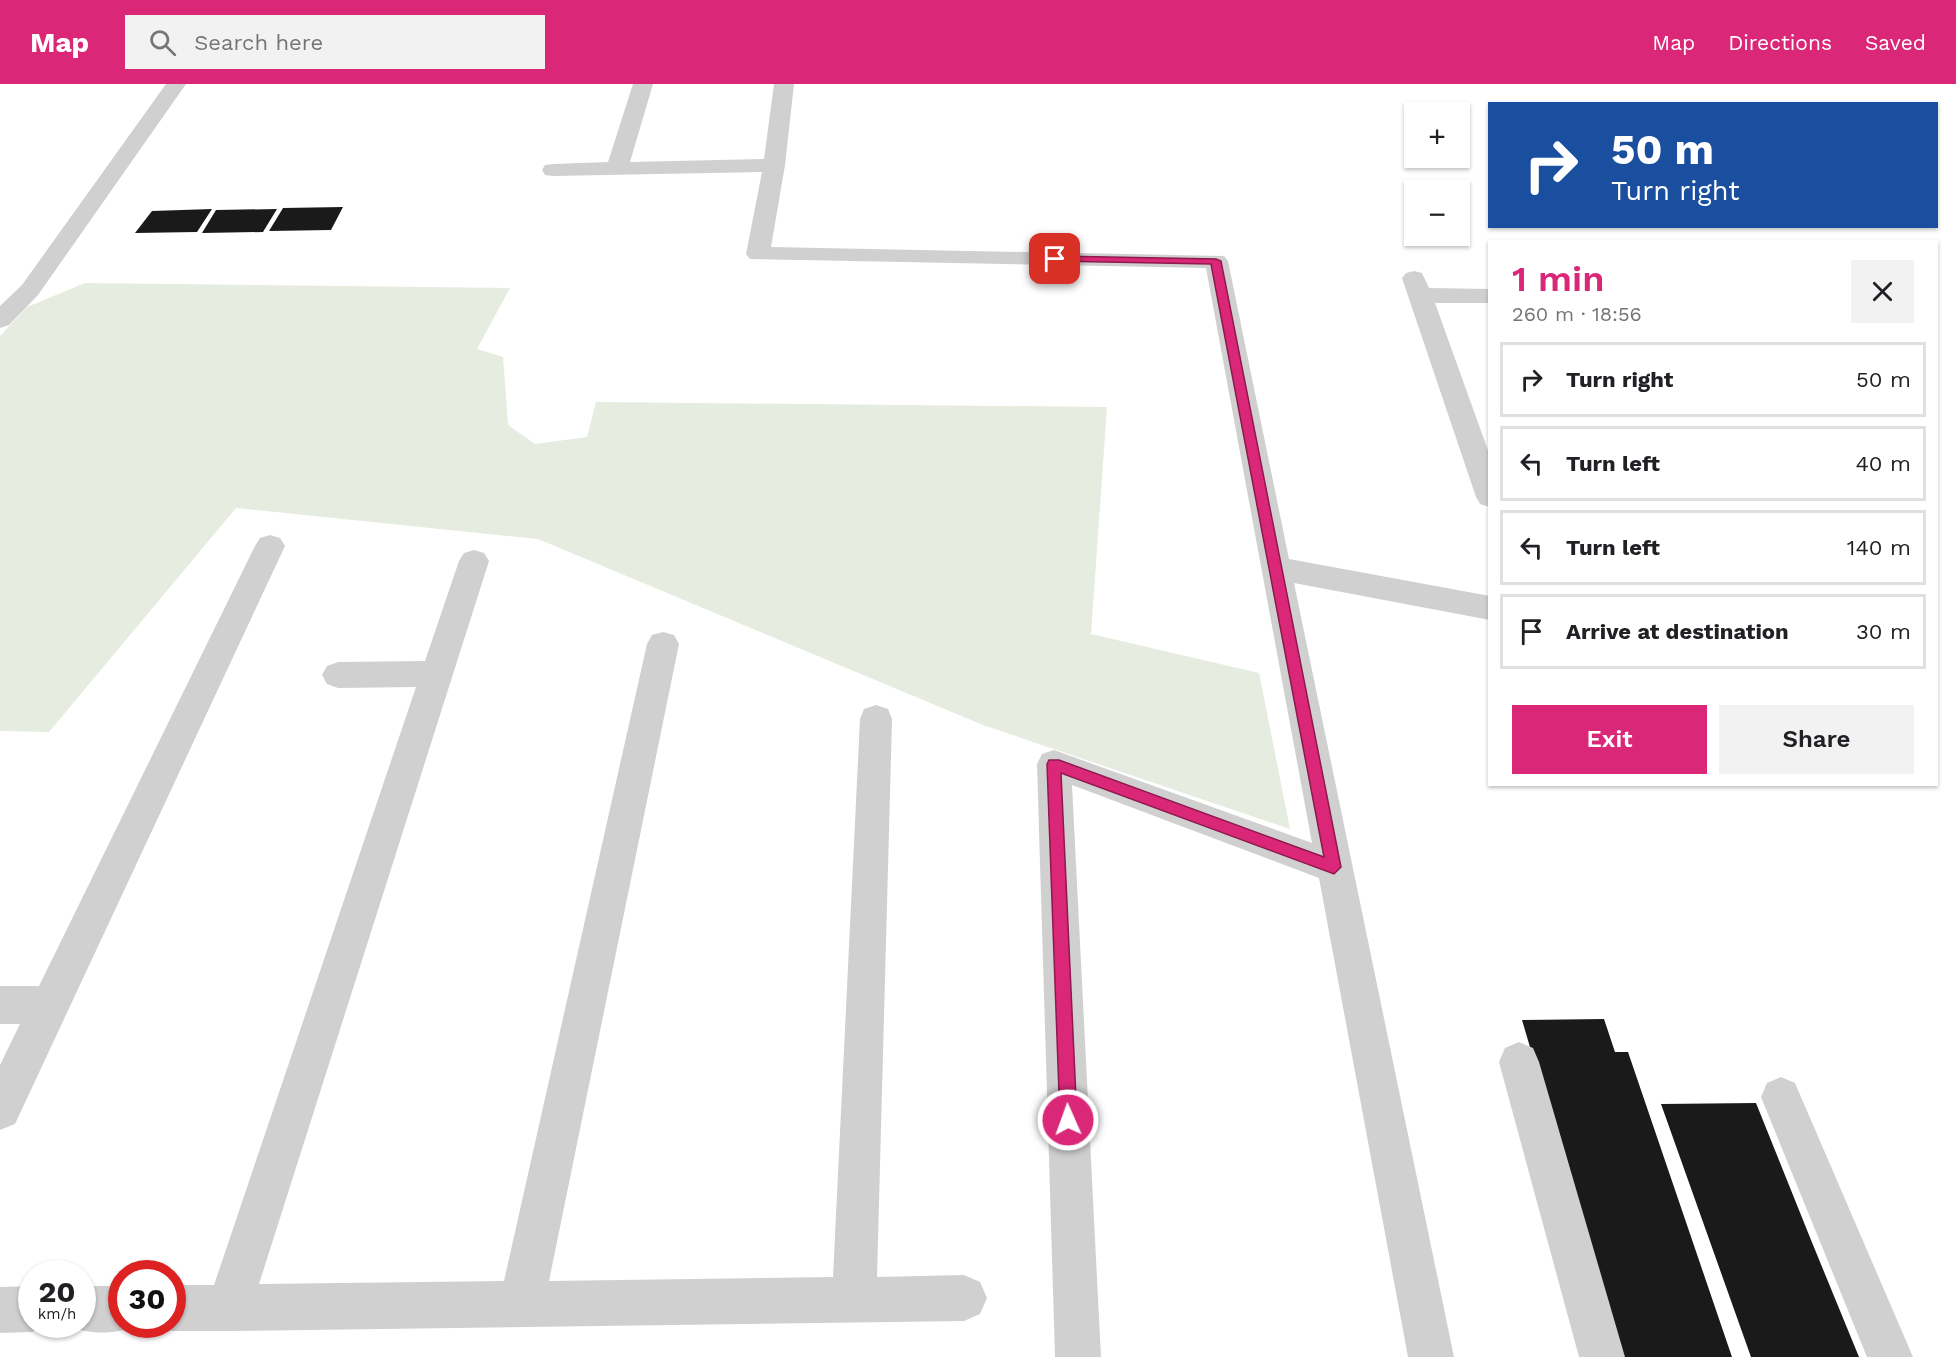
<!DOCTYPE html>
<html lang="en">
<head>
<meta charset="utf-8">
<style>
  :root { --surface:#fff; --page:#f2f2f2; --text:#202124; --muted:#757577; --line:#e0e0e0; --accent:#db2777 }
  body { margin:0; font-family:"Work Sans",sans-serif; background:var(--page); color:var(--text); height:100vh; display:flex; flex-direction:column; font-size:22px; white-space:nowrap }
  * { box-sizing:border-box; margin:0 }
  p { font-size:20px; color:var(--muted) }
  .icon { flex:none; width:33px; height:33px; fill:none; stroke:currentColor; stroke-width:2; stroke-linecap:round; stroke-linejoin:round }
  .map { position:relative; flex:1; overflow:hidden }
  .panel { position:absolute; left:1488px; top:156px; width:450px; height:546px; display:flex; flex-direction:column; background:var(--surface); border-radius:0px; box-shadow:0 2px 4px #0004 }
  .panel>* { flex:none }
  .top-card { position:absolute; left:1488px; top:18px; width:450px; height:126px; border-radius:0px; box-shadow:0 2px 4px #0004; background:#1a4fa0; color:#fff; overflow:hidden }
  .controls { position:absolute; left:1404px; top:18px; display:grid; gap:12px }
  .controls a { display:grid; place-items:center; width:66px; height:66px; border-radius:0px; background:var(--surface); box-shadow:0 2px 4px #0004; font-size:30px }
  .speed { position:absolute; left:18px; top:1176px; display:flex; gap:12px; font-size:30px; font-weight:700; text-align:center }
  .speed>* { display:grid; place-content:center; width:78px; height:78px; border-radius:50%; background:var(--surface); box-shadow:0 2px 4px #0004; line-height:1 }
  .speed small { font-size:15px; font-weight:400 }
  .speed .limit { border:9px solid #d22; background:#fff; color:#111 }
  .pin { position:absolute; display:grid; place-items:center; width:51px; height:51px; color:#fff; margin:-26px; border-radius:12px; box-shadow:0 3px 9px #0006 }
  .me { position:absolute; width:66px; margin:-33px; rotate:358deg; stroke-linejoin:round; filter:drop-shadow(0 0 4px #0008) }
  .turn { display:flex; align-items:center; gap:21px; height:126px; padding:0 24px; font-size:27px }
  .turn .icon { width:78px; height:78px; stroke-width:2.5 }
  .turn b { display:block; font-size:42px; line-height:51px }
  .round { display:grid; place-items:center; flex:none; width:63px; height:63px; border-radius:0px; background:var(--page) }
  .summary { display:flex; align-items:center; justify-content:space-between; height:102px; padding:0 24px }
  h1 { font-size:36px; font-weight:600; line-height:45px; color:var(--accent) }
  .primary-button { display:flex; gap:12px; margin-top:auto; padding:12px 24px }
  .primary-button a { flex:1; height:69px; border-radius:0px; background:var(--accent); color:#fff; font-size:24px; font-weight:600; line-height:69px; text-align:center }
  .primary-button a+a { background:var(--page); color:var(--text) }
  ul { padding:0; list-style:none }
  li { display:flex; align-items:center; gap:18px; height:75px; margin:0 12px 9px; padding:0 12px; border:3px solid var(--line); border-radius:0px }
  li div { flex:1 }
  li b { display:block; font-size:22px }
  li em { font-style:normal }
  header { display:flex; align-items:center; gap:36px; box-sizing:border-box; height:84px; padding:0 30px; background:var(--accent); color:#fff }
  header strong { font-size:28px }
  nav { display:flex; gap:33px; margin-inline-start:auto; font-size:21px }
  .search { width:420px; height:54px; background:var(--page); display:flex; align-items:center; gap:15px; box-sizing:border-box; padding:0 21px; border-radius:0px; color:var(--muted); font-size:22px }
  .map>svg:first-child { display:block }
  .green { fill:#e6ecdf }
  .building { fill:#1a1a1a }
  .lines { fill:none; stroke-linecap:round; stroke-linejoin:round }
  .minor { fill:#d0d0d0; fill-rule:evenodd }
  .route { fill:#db2777; stroke:#8e194d; stroke-width:1.5 }
</style>
</head>
<body>
<header>
<strong>Map</strong>
<div class="search"><svg class="icon" aria-label="search" viewBox="0 0 24 24"><circle cx="10" cy="10" r="6"/><path d="M15 15l6 6"/></svg>Search here</div>
<nav><a>Map</a><a>Directions</a><a>Saved</a></nav>
</header>
<div class="map">
<svg width="1956" height="1273" viewBox="0 0 1956 1273">
  <rect width="100%" height="100%" fill="#fff"/>
  <!-- green -->
  <polygon class="green" points="85,199 510,204 477,265 503,273 508,341 535,360 587,353 596,318 1107,323 1091,550 1259,589 1290,745 983,641 538,455 236,424 49,648 0,647 0,252 27,223"/>
  <!-- building -->
  <g class="building">
    <polygon points="343,123 331,146 269,147 283,124"/>
    <polygon points="212,125 197,148 135,149 152,127"/>
    <polygon points="277,125 263,148 202,149 216,126"/>
    <polygon points="1604,935 1615,968 1628,968 1732,1273 1621,1273 1522,936"/>
    <polygon points="1756,1019 1811,1156 1859,1273 1751,1273 1661,1020"/>
  </g>
  <g class="lines">
    <!-- minor -->
    <g class="minor">
      <polygon points="166,0 186,0 38,211 9,241 0,244 0,222 22,201"/>
      <polygon points="633,0 653,0 630,78 764,75 774,0 794,0 785,81 771,163 1224,172 1228,177 1289,475 1490,512 1490,536 1294,499 1454,1273 1408,1273 1319,794 1072,701 1101,1273 1055,1273 1037,680 1042,670 1054,666 1312,759 1206,184 750,175 746,170 762,88 553,92 545,91 542,86 545,81 553,80 608,78"/>
      <polygon points="1414,187 1422,189 1429,204 1490,205 1490,219 1435,219 1490,372 1490,423 1480,420 1476,413 1402,194 1406,189"/>
      <polygon points="270,451 280,454 285,462 15,1040 0,1046 0,981 20,940 0,940 0,902 39,902 255,462 260,454"/>
      <polygon points="474,466 484,469 489,477 259,1200 504,1197 647,560 652,551 663,548 674,551 679,560 549,1197 833,1193 860,635 864,625 876,621 888,625 892,635 877,1193 964,1191 980,1198 987,1214 980,1230 964,1237 229,1247 172,1247 157,1240 172,1240 172,1201 214,1201 416,603 338,604 327,600 322,591 327,582 338,578 425,577 459,477 464,469"/>
      <polygon points="1519,958 1533,964 1539,978 1625,1273 1579,1273 1499,978 1505,964"/>
      <polygon points="1781,993 1795,999 1913,1273 1867,1273 1761,1013 1767,999"/>
      <polygon points="32,1202 32,1240 48,1241 32,1248 0,1249 0,1203"/>
      <path d="M82,1202H122V1240L138,1241C115,1251 89,1251 66,1241L82,1240Z"/>
    </g>
  </g>
  <!-- route -->
  <polygon class="route" points="1055,172 1216,175 1221,177 1341,783 1334,790 1061,689 1077,1036 1074,1042 1068,1044 1062,1042 1060,1036 1047,680 1049,676 1059,676 1324,773 1211,180 1052,177 1052,173"/>
</svg>
<div class="controls">
<a>+</a>
<a>−</a>
</div>
<div class="speed"><div>20<small>km/h</small></div><div class="limit">30</div></div>
<div class="pin" style="left:1055px;top:175px;background:#d93025"><svg class="icon" aria-label="arrive" viewBox="0 0 24 24"><path d="M6 21V4h12l-3 4 3 4H6"/></svg></div>
<svg class="me" style="left:1068px;top:1036px" viewBox="-20 -20 40 40"><circle r="17" fill="#db2777" stroke="#fff" stroke-width="3"/><path d="M0-11L8 9 0 5-8 9z" fill="#fff"/></svg>
<div class="top-card">
<div class="turn"><svg class="icon" aria-label="right" viewBox="0 0 24 24"><path d="M7 20v-9h11M14 6l5 5-5 5"/></svg><div><b>50 m</b>Turn right</div></div>
</div>
<section class="panel">
<div class="summary"><div><h1>1 min</h1><p>260 m · 18:56</p></div><a class="round"><svg class="icon" aria-label="close" viewBox="0 0 24 24"><path d="M6 6l12 12M18 6L6 18"/></svg></a></div>
<ul>
<li><svg class="icon" aria-label="right" viewBox="0 0 24 24"><path d="M7 20v-9h11M14 6l5 5-5 5"/></svg><div><b>Turn right</b></div><em>50 m</em></li>
<li><svg class="icon" aria-label="left" viewBox="0 0 24 24"><path d="M17 20v-9H6M10 6l-5 5 5 5"/></svg><div><b>Turn left</b></div><em>40 m</em></li>
<li><svg class="icon" aria-label="left" viewBox="0 0 24 24"><path d="M17 20v-9H6M10 6l-5 5 5 5"/></svg><div><b>Turn left</b></div><em>140 m</em></li>
<li><svg class="icon" aria-label="arrive" viewBox="0 0 24 24"><path d="M6 21V4h12l-3 4 3 4H6"/></svg><div><b>Arrive at destination</b></div><em>30 m</em></li>
</ul>
<div class="primary-button"><a>Exit</a><a>Share</a></div>
</section>
</div>
</body>
</html>
